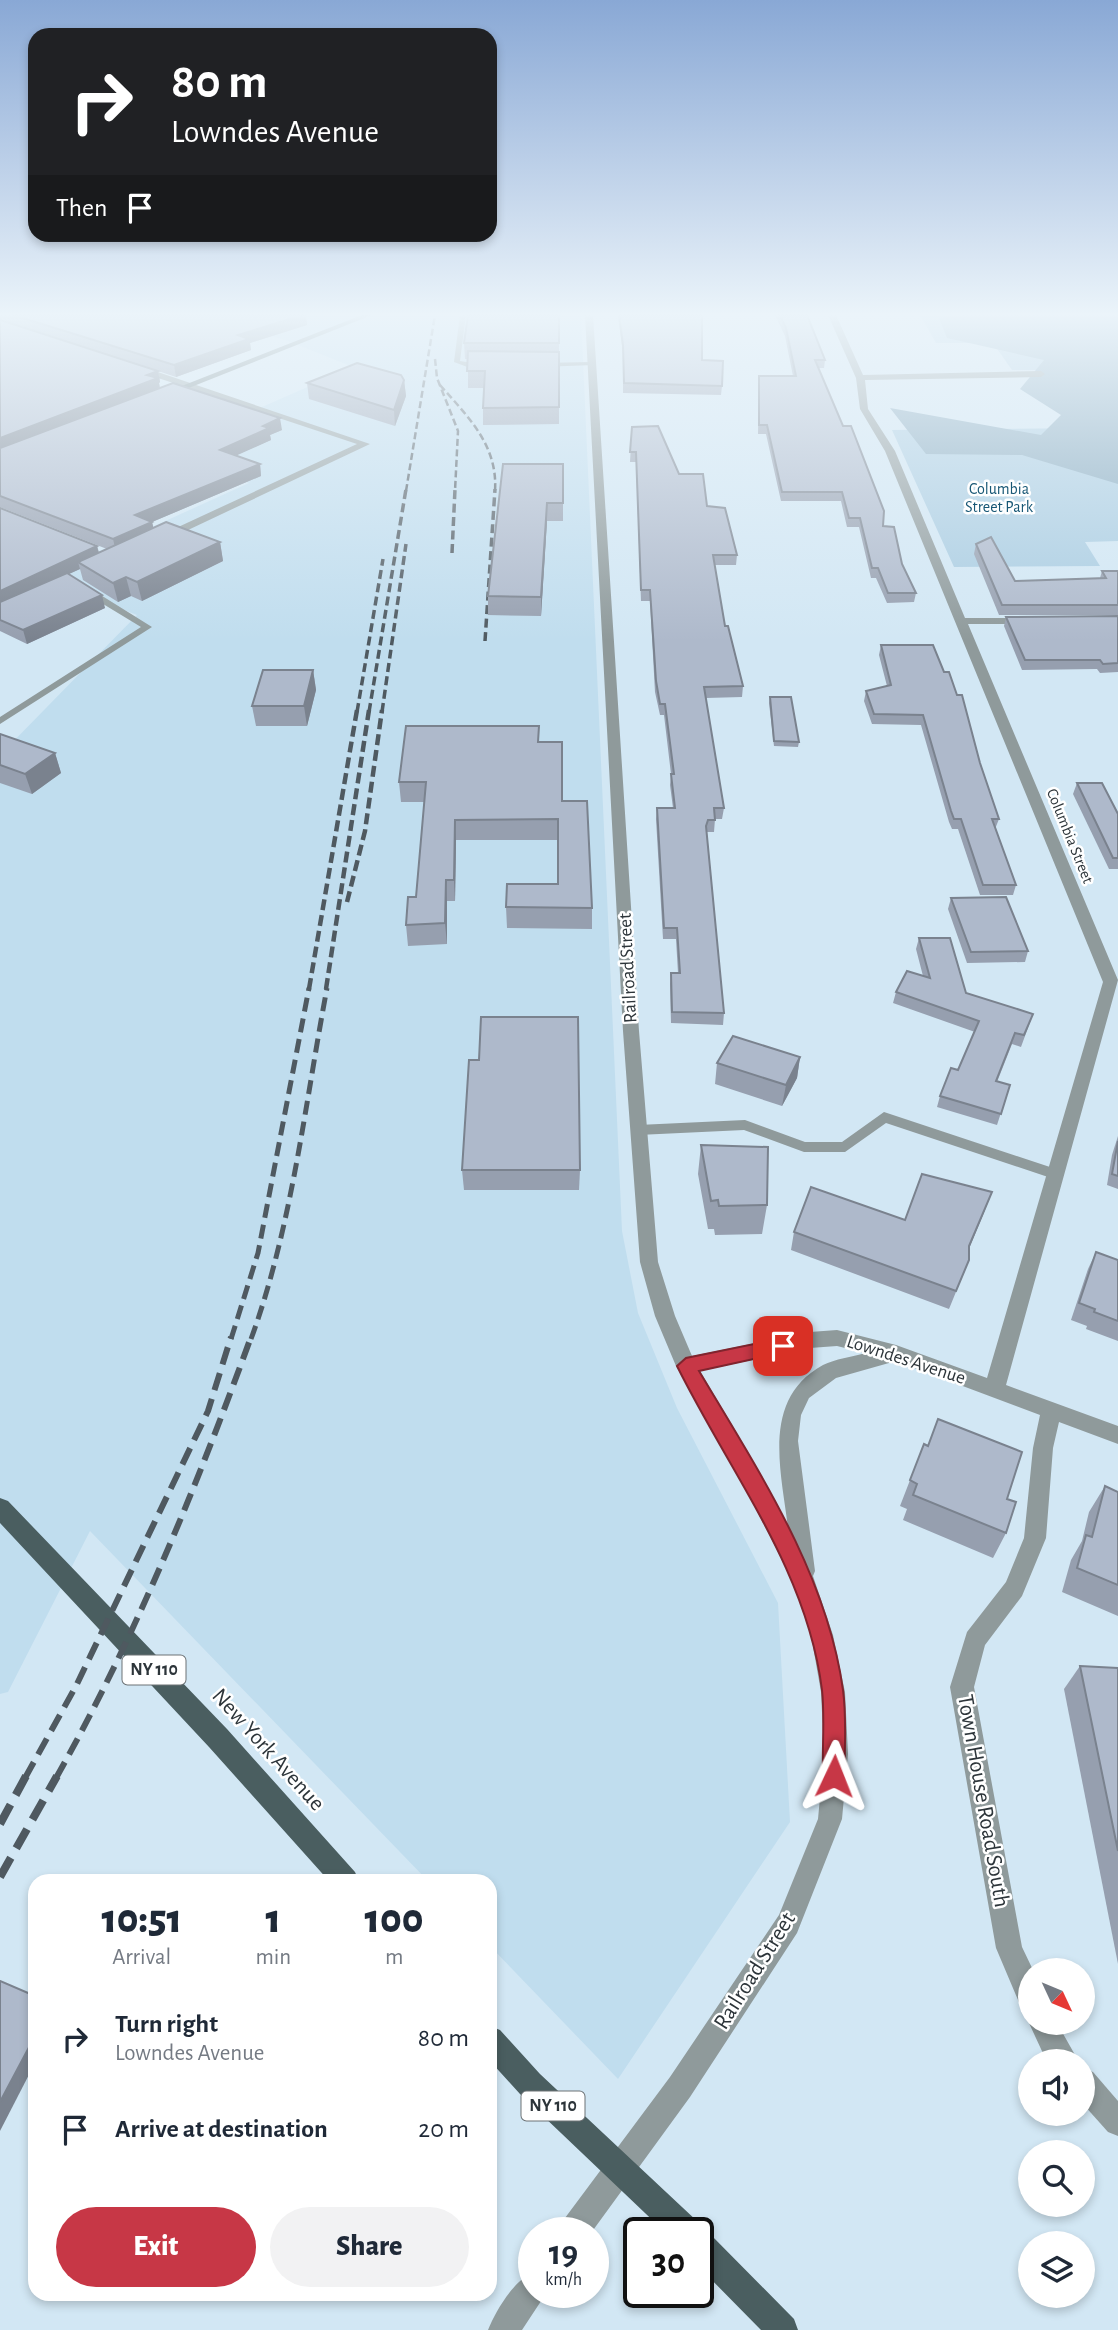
<!DOCTYPE html>
<html lang="en">
<head>
<meta charset="utf-8">
<style>
  :root { --surface:#fff; --page:#f2f2f3; --text:#1f2937; --muted:#747a83; --accent:#c73746 }
  body { margin:0; font-family:"Alegreya Sans",sans-serif; background:var(--page); color:var(--text); height:100vh; display:flex; flex-direction:column; font-size:26px; white-space:nowrap }
  * { box-sizing:border-box; margin:0 }
  p { font-size:23px; color:var(--muted) }
  .icon { flex:none; width:38px; height:38px; fill:none; stroke:currentColor; stroke-width:2; stroke-linecap:round; stroke-linejoin:round }
  .map { position:relative; flex:1; overflow:hidden }
  .panel { position:absolute; left:28px; top:1874px; width:469px; height:427px; display:flex; flex-direction:column; background:var(--surface); border-radius:21px; box-shadow:0 4px 10px #0003 }
  .panel>* { flex:none }
  .guide { position:absolute; left:28px; top:28px; width:469px; height:214px; border-radius:21px; box-shadow:0 4px 10px #0003; background:#202124; color:#fff; overflow:hidden }
  .needle { width:46px; rotate:134deg }
  .buttons { position:absolute; left:1018px; top:1958px; display:grid; gap:14px }
  .buttons a { display:grid; place-items:center; width:77px; height:77px; border-radius:50%; background:var(--surface); box-shadow:0 4px 10px #0003; font-size:35px }
  .speed { position:absolute; left:518px; top:2217px; display:flex; gap:14px; font-size:35px; font-weight:700; text-align:center }
  .speed>* { display:grid; place-content:center; width:91px; height:91px; border-radius:50%; background:var(--surface); box-shadow:0 4px 10px #0003; line-height:1 }
  .speed small { font-size:18px; font-weight:400 }
  .speed .limit { border:4px solid #111; border-radius:10px; background:#fff; color:#111 }
  .pin { position:absolute; display:grid; place-items:center; width:60px; height:60px; color:#fff; margin:-30px; border-radius:14px; box-shadow:0 4px 10px #0006 }
  .me { position:absolute; width:77px; margin:-38px; rotate:2deg; stroke-linejoin:round; filter:drop-shadow(0 0 5px #0008) }
  .turn { display:flex; align-items:center; gap:24px; height:147px; padding:0 28px; font-size:32px }
  .turn .icon { width:91px; height:91px; stroke-width:2.5 }
  .turn b { display:block; font-size:49px; line-height:60px }
  .then { display:flex; align-items:center; height:66px; padding:0 28px; background:#0003; gap:14px; font-size:26px }
  .eta { display:flex; justify-content:space-evenly; align-items:center; height:119px; text-align:center }
  .eta b { font-size:42px; font-weight:800; line-height:49px }
  .cta { display:flex; gap:14px; margin-top:auto; padding:14px 28px }
  .cta a { flex:1; height:80px; border-radius:42px; background:var(--accent); color:#fff; font-size:28px; font-weight:800; line-height:80px; text-align:center }
  .cta a+a { background:var(--page); color:var(--text) }
  ul { padding:0; list-style:none }
  li { display:flex; align-items:center; gap:21px; height:91px; padding:0 28px }
  li div { flex:1 }
  li b { display:block; font-size:26px }
  li em { font-style:normal }
  .map>svg:first-child { display:block }
  .built { fill:#c0ddee }
  .green { fill:#a9cce1 }
  .forest { fill:#84a7bc }
  .lines { fill:none; stroke-linecap:round; stroke-linejoin:round }
  .service { fill:#8f9a9b; fill-rule:evenodd }
  .minor { fill:#8f9a9b; fill-rule:evenodd }
  .secondary { fill:#667778; fill-rule:evenodd }
  .primary { fill:#4a5e60; fill-rule:evenodd }
  .rail-far5 { stroke:#4f5960; stroke-width:2.5; stroke-dasharray:7 3.5; stroke-linecap:butt }
  .rail-far4 { stroke:#4f5960; stroke-width:3.5; stroke-dasharray:9 4.5; stroke-linecap:butt }
  .rail-far3 { stroke:#4f5960; stroke-width:4.5; stroke-dasharray:11 5; stroke-linecap:butt }
  .rail-far2 { stroke:#4f5960; stroke-width:5; stroke-dasharray:14 7; stroke-linecap:butt }
  .rail-far1 { stroke:#4f5960; stroke-width:6; stroke-dasharray:18 9; stroke-linecap:butt }
  .rail { stroke:#4f5960; stroke-width:8; stroke-dasharray:22 11; stroke-linecap:butt }
  .wall { fill:#969faf }
  .shaded-wall { fill:#7a828e }
  .building { fill:#aeb9cb; stroke:#7a828e; stroke-width:2 }
  .route { fill:#c73746; stroke:#81242e; stroke-width:2 }
  .labels { text-anchor:middle; dominant-baseline:central; stroke-width:5; stroke-linejoin:round; paint-order:stroke }
  .far-park-label { font-size:16px; fill:#175775; stroke:#fff }
  .far-street-label { font-size:16px; fill:#2d353a; stroke:#fff }
  .shield { fill:#fff; stroke:#6c7275; stroke-width:2 }
  .shield-label { font-size:18px; font-weight:bold; fill:#2d353a }
  .street-label { font-size:19px; fill:#2d353a; stroke:#fff }
  .near-street-label { font-size:23px; fill:#2d353a; stroke:#fff }
</style>
</head>
<body>
<div class="map">
<svg width="1118" height="2330" viewBox="0 0 1118 2330">
  <rect width="100%" height="100%" fill="#d2e7f4"/>
  <!-- built -->
  <polygon class="built" points="228,315 581,315 622,1231 638,1313 677,1408 778,1603 790,1822 618,2079 490,1946 490,1881 428,1881 90,1531 8,1692 0,1694 0,755 137,615 42,577 249,483 159,452 353,367 288,341 218,320"/>
  <!-- green -->
  <polygon class="green" points="920,315 1118,315 1118,541 1085,542 1100,566 954,567 892,430 1089,428 1048,370 1012,370 993,343 936,343"/>
  <!-- forest -->
  <polygon class="forest" points="963,315 1118,315 1118,484 1022,455 926,454 890,408 1041,435 1061,415 1020,389 1044,360 947,338 939,318"/>
  <g class="lines">
    <!-- service -->
    <g class="service">
      <polygon points="460,315 466,315 460,361 486,365 486,367 470,368 454,362"/>
      <polygon points="592,362 594,365 539,367 536,365 539,363"/>
      <polygon points="85,589 91,589 152,627 0,724 0,717 141,627 85,593"/>
      <polygon points="884,1112 1062,1171 1064,1175 1057,1180 886,1123 845,1152 804,1152 744,1130 638,1135 631,1130 638,1125 745,1120 805,1142 842,1142"/>
    </g>
    <!-- minor -->
    <g class="minor">
      <path d="M585,315H593L639,1031L658,1262L675,1316L692,1356L810,1332L837,1330L896,1345L987,1378L1103,982L885,451L860,409L856,378L828,315H836L863,375L1041,371L1045,374L1041,377L865,380L868,409L895,451L965,618H1027L1033,621L1027,624H968L1118,980L1006,1385L1118,1426V1444L1059,1422L1053,1448L1046,1538L1022,1596L985,1645L974,1687L1022,1947L1033,1970L1031,2010L1021,2007L996,1948L950,1687L967,1632L1006,1582L1024,1538L1033,1448L1040,1415L896,1361L836,1378L809,1398L801,1415L798,1441L815,1571L813,1576L833,1635L845,1692L848,1754L842,1819L797,1933L690,2097L591,2233H558L562,2222L670,2077L779,1915L818,1819L824,1754L821,1692L811,1635L796,1588L734,1466L676,1366L655,1316L640,1262L623,1031ZM837,1346L865,1353C852,1357 835,1359 823,1365C761,1399 781,1470 788,1528L748,1452L700,1371L810,1348Z"/>
      <polygon points="134,366 140,366 370,444 169,539 161,539 161,535 357,444 134,370"/>
      <polygon points="1031,2020 1031,2023 1057,2023 1079,2062 1047,2062 1029,2023"/>
      <polygon points="1083,2068 1093,2072 1118,2101 1118,2136 1108,2132 1083,2104"/>
      <path d="M534,2272V2292H547L522,2330H488C496,2310 514,2280 534,2272Z"/>
    </g>
    <!-- secondary -->
    <polygon class="secondary" points="362,315 372,315 166,397 159,395"/>
    <!-- primary -->
    <g class="primary">
      <polygon points="0,1498 8,1501 227,1729 355,1872 359,1881 329,1881 209,1747 0,1523"/>
      <polygon points="490,2026 500,2030 540,2074 698,2222 701,2230 709,2233 794,2319 798,2330 761,2330 698,2266 698,2233 666,2233 520,2094 490,2061"/>
    </g>
    <!-- rail-far5 -->
    <g class="rail-far5">
      <polyline points="435,359 437,378 458,431 455,491"/>
      <path d="M440,385C468,417 498,445 495,491"/>
      <polyline points="406,491 435,315"/>
    </g>
    <!-- rail-far4 -->
    <g class="rail-far4">
      <polyline points="452,553 455,489"/>
      <polyline points="485,641 495,489"/>
      <polyline points="357,712 383,559"/>
      <polyline points="369,712 406,489"/>
      <polyline points="382,712 406,544"/>
    </g>
    <!-- rail-far3 -->
    <g class="rail-far3">
      <polyline points="347,902 365,831 382,710"/>
      <polyline points="309,989 357,710"/>
      <polyline points="326,989 369,710"/>
    </g>
    <!-- rail-far2 -->
    <g class="rail-far2">
      <polyline points="231,1339 258,1253 309,988"/>
      <path d="M251,1339C292,1227 305,1104 327,988"/>
    </g>
    <!-- rail-far1 -->
    <g class="rail-far1">
      <polyline points="25,1778 76,1686 208,1411 231,1337"/>
      <path d="M56,1778C135,1638 196,1488 251,1337"/>
    </g>
    <!-- rail -->
    <g class="rail">
      <polyline points="0,1824 26,1776"/>
      <polyline points="0,1877 57,1776"/>
    </g>
  </g>
  <!-- wall -->
  <g class="wall">
    <polygon points="0,315 306,315 307,325 250,343 251,350 176,377 158,371 160,382 159,383 160,388 282,430 270,435 271,440 236,455 260,464 261,476 152,522 153,527 220,542 223,561 142,601 131,596 118,602 83,580 80,569 68,574 105,608 27,644 0,631 0,508 97,546 99,552 107,549 0,507"/>
    <polygon points="559,315 559,424 483,425 483,408 484,388 468,388 468,359 465,359 464,343"/>
    <polygon points="618,315 702,315 702,360 722,386 721,395 623,393 623,354"/>
    <polygon points="775,315 807,315 825,360 824,368 818,368 883,526 916,593 914,602 887,603 876,578 871,578 859,527 847,527 841,501 781,501 766,434 758,434 759,376 793,376 785,336"/>
    <polygon points="404,380 406,396 395,426 309,399 307,383"/>
    <polygon points="632,427 679,474 707,506 737,555 736,565 714,565 725,626 743,686 742,697 706,698 724,808 722,819 715,819 714,832 707,832 707,833 724,1013 723,1025 671,1023 670,984 671,973 678,973 676,939 663,939 656,819 657,808 673,808 670,785 671,774 664,715 660,715 655,692 650,601 641,601 636,462 630,462"/>
    <polygon points="563,464 563,521 547,521 541,616 488,615 488,596"/>
    <polygon points="976,544 1015,581 1100,578 1102,571 1118,571 1118,615 999,615 974,554"/>
    <polygon points="1118,616 1118,672 1100,673 1097,669 1022,670 1004,626 1006,617"/>
    <polygon points="881,645 980,763 999,819 995,829 1016,885 1013,895 980,895 958,829 952,829 949,822 921,725 872,724 864,701 866,691 887,686 879,655"/>
    <polygon points="313,670 316,690 307,726 256,726 252,706"/>
    <polygon points="770,697 799,742 798,747 774,746 769,703"/>
    <polygon points="0,734 55,753 61,773 32,794 0,783"/>
    <polygon points="539,742 562,801 592,908 592,929 507,928 506,907 558,884 558,840 456,840 455,901 447,901 447,944 408,946 406,925 416,897 424,802 401,802 399,782"/>
    <polygon points="1077,783 1118,814 1118,869 1109,869 1073,794"/>
    <polygon points="951,898 1028,951 1025,962 967,963 948,909"/>
    <polygon points="919,938 966,993 1033,1014 1021,1047 1012,1044 997,1082 1010,1085 997,1125 937,1107 940,1096 958,1070 975,1032 893,1003 896,992 923,976 916,949"/>
    <polygon points="800,1057 797,1078 782,1106 715,1084 717,1063"/>
    <polygon points="1118,1136 1118,1189 1107,1185 1112,1155"/>
    <polygon points="701,1145 767,1205 762,1234 715,1235 714,1229 708,1229 698,1174"/>
    <polygon points="462,1170 580,1170 579,1190 464,1190"/>
    <polygon points="985,1210 969,1249 969,1260 949,1309 791,1250 794,1232"/>
    <polygon points="1096,1252 1118,1260 1118,1341 1086,1329 1087,1326 1071,1320 1088,1269"/>
    <polygon points="924,1444 1007,1499 1006,1533 993,1558 903,1520 907,1509 900,1506"/>
    <polygon points="1105,1486 1118,1492 1118,1616 1062,1592 1071,1560 1082,1541 1089,1512"/>
    <polygon points="1080,1666 1118,1668 1118,1964 1064,1689"/>
  </g>
  <!-- shaded-wall -->
  <g class="shaded-wall">
    <polygon points="303,315 306,315 307,325 250,343 251,350 176,377 174,365 238,335"/>
    <polygon points="158,371 160,382 159,383 160,390 0,451 0,438"/>
    <polygon points="404,380 406,396 395,426 394,410"/>
    <polygon points="280,418 282,430 270,435 271,440 222,462 220,450 263,426"/>
    <polygon points="260,464 261,476 152,522 155,534 116,552 113,539 135,515"/>
    <polygon points="547,503 547,521 541,616 541,597"/>
    <polygon points="220,542 223,561 142,601 137,582"/>
    <polygon points="97,546 100,559 78,562 80,569 0,606 0,591"/>
    <polygon points="126,577 131,596 118,602 113,583"/>
    <polygon points="102,595 105,608 27,644 23,630"/>
    <polygon points="313,670 316,690 307,726 304,706"/>
    <polygon points="55,753 61,773 32,794 25,774"/>
    <polygon points="455,820 456,840 455,901 454,880"/>
    <polygon points="446,880 447,901 447,944 445,923"/>
    <polygon points="800,1057 797,1078 782,1106 786,1085"/>
    <polygon points="992,1192 985,1210 962,1264 969,1246"/>
    <polygon points="35,2036 35,2063 0,2131 0,2102"/>
  </g>
  <!-- building -->
  <g class="building">
    <polygon points="13,315 303,315 238,335 249,339 174,365"/>
    <polygon points="468,315 559,315 559,343 464,343"/>
    <polygon points="619,315 702,315 702,360 723,361 722,386 624,383 623,345"/>
    <polygon points="780,315 807,315 825,360 815,360 843,426 851,426 884,511 883,526 894,527 902,564 916,593 888,593 878,568 872,568 860,518 849,518 842,492 782,492 767,425 759,425 759,376 796,376 786,328"/>
    <polygon points="0,320 158,371 147,375 158,378 0,438"/>
    <polygon points="468,351 559,352 559,407 483,408 485,371 467,371"/>
    <polygon points="357,363 401,375 404,380 394,410 307,383"/>
    <polygon points="173,383 280,418 263,426 269,428 220,450 260,464 135,515 152,522 113,539 0,496 0,448"/>
    <polygon points="658,426 679,474 703,474 707,506 725,508 737,555 713,555 725,626 728,626 743,686 704,687 724,808 714,808 715,820 708,820 706,826 724,1013 672,1012 671,973 680,973 677,928 664,928 657,808 675,808 671,774 674,774 665,704 660,704 656,681 650,590 641,590 636,452 630,452 632,427"/>
    <polygon points="503,464 563,464 563,503 547,503 541,597 488,596"/>
    <polygon points="0,508 97,546 0,591"/>
    <polygon points="166,522 220,542 137,582 126,577 113,583 78,562"/>
    <polygon points="991,537 1015,581 1106,578 1102,571 1118,571 1118,605 1002,605 976,544"/>
    <polygon points="67,573 102,595 23,630 0,620 0,602"/>
    <polygon points="1118,616 1118,663 1103,664 1100,660 1025,660 1006,617"/>
    <polygon points="881,645 933,645 944,672 949,672 957,695 962,695 980,763 999,819 992,819 1016,885 983,885 961,819 954,819 951,811 923,715 874,714 866,691 891,685"/>
    <polygon points="263,670 313,670 304,706 252,706"/>
    <polygon points="770,697 791,697 799,742 774,741"/>
    <polygon points="406,726 539,726 538,742 562,742 562,801 587,801 592,908 506,907 507,884 558,884 558,819 455,820 454,880 446,880 445,923 406,925 408,897 416,897 426,782 399,782"/>
    <polygon points="0,734 55,753 25,774 0,765"/>
    <polygon points="1077,783 1102,783 1118,814 1118,858 1113,858"/>
    <polygon points="1006,897 1028,951 971,952 951,898"/>
    <polygon points="919,938 950,938 966,993 1033,1014 1024,1035 1015,1033 996,1081 1010,1085 1001,1114 940,1096 951,1068 958,1070 979,1021 896,992 907,971 930,978"/>
    <polygon points="481,1017 578,1017 580,1170 462,1170 469,1060 479,1060"/>
    <polygon points="733,1036 800,1057 786,1085 717,1063"/>
    <polygon points="1118,1141 1118,1176 1112,1174"/>
    <polygon points="701,1145 768,1147 767,1205 719,1206 718,1200 711,1201"/>
    <polygon points="922,1174 992,1192 969,1246 969,1260 956,1291 794,1232 811,1187 905,1220"/>
    <polygon points="1096,1252 1118,1260 1118,1321 1094,1312 1095,1309 1079,1303"/>
    <polygon points="938,1419 1022,1452 1007,1499 1016,1502 1006,1533 913,1495 917,1484 910,1480 924,1444 928,1446"/>
    <polygon points="1105,1486 1118,1492 1118,1585 1077,1568 1086,1535 1092,1537"/>
    <polygon points="1080,1666 1118,1668 1118,1851"/>
    <polygon points="0,1981 35,1996 35,2036 0,2102"/>
  </g>
  <!-- sky -->
  <linearGradient id="sky" x2="0" y2="1"><stop stop-color="#89a8d5"/><stop offset="0.49" stop-color="#ebf4fa"/><stop offset="1" stop-color="#ebf4fa" stop-opacity="0"/></linearGradient>
  <rect width="1118" height="641" fill="url(#sky)"/>
  <!-- route -->
  <path class="route" d="M783,1338L790,1341L792,1346L790,1351L699,1371C758,1470 827,1574 843,1690C847,1718 844,1748 845,1776L842,1784L834,1787L826,1784L823,1776C822,1748 825,1718 822,1690C807,1569 730,1473 677,1366L686,1358Z"/>
  <g class="labels">
    <!-- far-park labels -->
    <g class="far-park-label">
      <text x="999" y="489">Columbia<tspan x="999" dy="18">Street Park</tspan></text>
    </g>
    <!-- far-street labels -->
    <g class="far-street-label">
      <text transform="translate(1070 836) rotate(68)">Columbia Street</text>
    </g>
    <!-- shield labels -->
    <g class="shield">
      <rect x="122.5" y="1655.5" width="63" height="29" rx="5"/>
      <rect x="521.5" y="2091.5" width="63" height="29" rx="5"/>
    </g>
    <g class="shield-label">
      <text x="154" y="1670">NY 110</text>
      <text x="553" y="2106">NY 110</text>
    </g>
    <!-- street labels -->
    <g class="street-label">
      <text transform="translate(628 968) rotate(-93)">Railroad Street</text>
      <text transform="translate(906 1360) rotate(18)">Lowndes Avenue</text>
    </g>
    <!-- near-street labels -->
    <g class="near-street-label">
      <text transform="translate(268 1750) rotate(48)">New York Avenue</text>
      <text transform="translate(983 1801) rotate(80)">Town House Road South</text>
      <text transform="translate(755 1971) rotate(-58)">Railroad Street</text>
    </g>
  </g>
</svg>
<div class="buttons">
<a><svg class="needle" viewBox="-14 -14 28 28"><path d="M0-13l5 13h-10z" fill="#e53935"/><path d="M0 13l5-13h-10z" fill="#747a83"/></svg></a>
<a><svg class="icon" aria-label="sound" viewBox="0 0 24 24"><path d="M4 9h4l5-4v14l-5-4H4zM17 9q2 3 0 6"/></svg></a>
<a><svg class="icon" aria-label="search" viewBox="0 0 24 24"><circle cx="10" cy="10" r="6"/><path d="M15 15l6 6"/></svg></a>
<a><svg class="icon" aria-label="layers" viewBox="0 0 24 24"><path d="M12 4l9 5-9 5-9-5zM3 14l9 5 9-5"/></svg></a>
</div>
<div class="speed"><div>19<small>km/h</small></div><div class="limit">30</div></div>
<div class="pin" style="left:783px;top:1346px;background:#d93025"><svg class="icon" aria-label="arrive" viewBox="0 0 24 24"><path d="M6 21V4h12l-3 4 3 4H6"/></svg></div>
<svg class="me" style="left:834px;top:1776px" viewBox="-20 -20 40 40"><path d="M0-17L14 15 0 8-14 15z" fill="#c73746" stroke="#fff" stroke-width="4"/></svg>
<div class="guide">
<div class="turn"><svg class="icon" aria-label="right" viewBox="0 0 24 24"><path d="M7 20v-9h11M14 6l5 5-5 5"/></svg><div><b>80 m</b>Lowndes Avenue</div></div>
<div class="then">Then<svg class="icon" aria-label="arrive" viewBox="0 0 24 24"><path d="M6 21V4h12l-3 4 3 4H6"/></svg></div>
</div>
<section class="panel">
<div class="eta">
<div><b>10:51</b><p>Arrival</p></div>
<div><b>1</b><p>min</p></div>
<div><b>100</b><p>m</p></div>
</div>
<ul>
<li><svg class="icon" aria-label="right" viewBox="0 0 24 24"><path d="M7 20v-9h11M14 6l5 5-5 5"/></svg><div><b>Turn right</b><p>Lowndes Avenue</p></div><em>80 m</em></li>
<li><svg class="icon" aria-label="arrive" viewBox="0 0 24 24"><path d="M6 21V4h12l-3 4 3 4H6"/></svg><div><b>Arrive at destination</b></div><em>20 m</em></li>
</ul>
<div class="cta"><a>Exit</a><a>Share</a></div>
</section>
</div>
</body>
</html>
